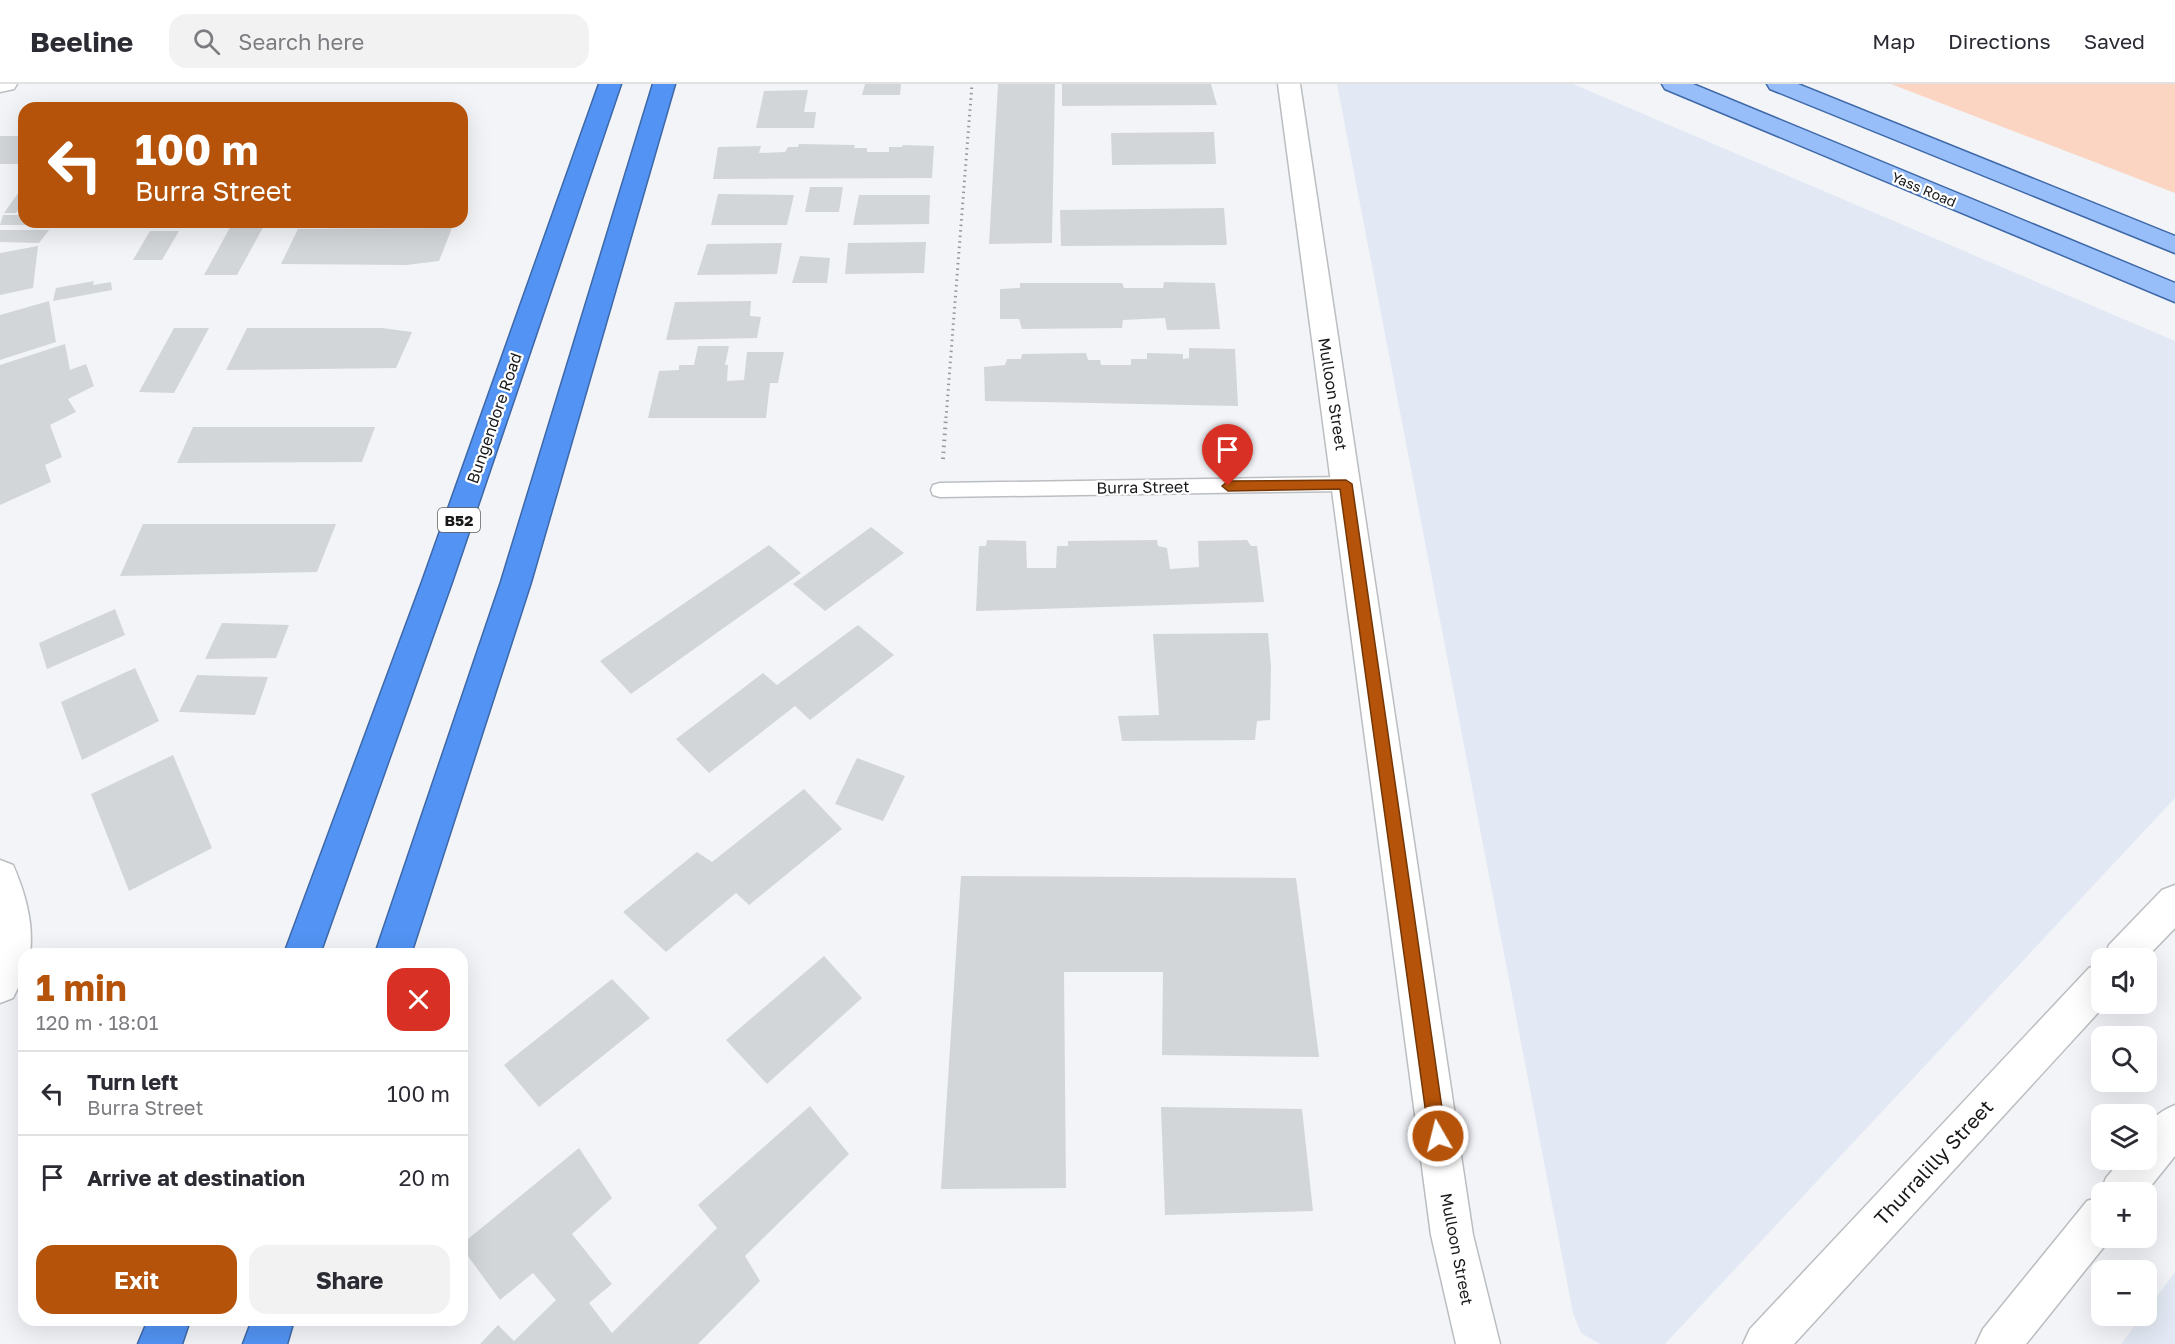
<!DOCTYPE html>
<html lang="en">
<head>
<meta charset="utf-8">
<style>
  :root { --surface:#fff; --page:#f2f2f3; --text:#2b2b33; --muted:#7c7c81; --line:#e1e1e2; --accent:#b45309 }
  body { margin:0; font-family:"Golos Text",sans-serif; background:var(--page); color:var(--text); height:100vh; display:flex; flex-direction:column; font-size:22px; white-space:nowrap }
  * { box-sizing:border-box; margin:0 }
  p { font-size:20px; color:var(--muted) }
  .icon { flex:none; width:33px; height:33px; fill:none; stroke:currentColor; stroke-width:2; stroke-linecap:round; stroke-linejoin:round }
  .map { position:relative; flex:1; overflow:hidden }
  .drawer { position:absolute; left:18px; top:864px; width:450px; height:378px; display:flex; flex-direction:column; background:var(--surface); border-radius:18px; box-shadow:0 6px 24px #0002 }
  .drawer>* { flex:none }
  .top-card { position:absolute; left:18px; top:18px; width:450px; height:126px; border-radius:18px; box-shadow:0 6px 24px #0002; background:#b45309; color:#fff; overflow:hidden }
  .fabs { position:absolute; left:2091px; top:864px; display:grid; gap:12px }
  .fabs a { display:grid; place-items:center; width:66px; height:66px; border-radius:12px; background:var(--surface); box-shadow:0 6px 24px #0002; font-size:30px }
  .pin { position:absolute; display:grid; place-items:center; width:51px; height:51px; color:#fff; margin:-62px -26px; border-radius:50% 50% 50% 0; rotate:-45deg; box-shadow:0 0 6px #0007 }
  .pin .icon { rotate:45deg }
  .me { position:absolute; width:66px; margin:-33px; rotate:352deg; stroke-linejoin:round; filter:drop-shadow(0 0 4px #0008) }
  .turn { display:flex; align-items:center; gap:21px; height:126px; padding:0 18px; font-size:27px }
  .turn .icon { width:78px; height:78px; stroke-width:2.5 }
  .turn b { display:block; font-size:42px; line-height:51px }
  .round { display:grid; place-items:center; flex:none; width:63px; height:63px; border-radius:18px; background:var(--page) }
  .overview { display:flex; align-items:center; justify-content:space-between; height:102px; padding:0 18px }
  h1 { font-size:36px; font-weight:700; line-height:45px; color:var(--accent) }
  .primary-button { display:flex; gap:12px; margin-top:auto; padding:12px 18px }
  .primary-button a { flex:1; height:69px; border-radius:18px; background:var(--accent); color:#fff; font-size:24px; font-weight:700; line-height:69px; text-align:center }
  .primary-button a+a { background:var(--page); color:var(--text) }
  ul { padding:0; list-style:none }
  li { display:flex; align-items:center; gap:18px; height:84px; padding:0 18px; border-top:2px solid var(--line) }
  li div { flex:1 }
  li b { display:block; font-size:22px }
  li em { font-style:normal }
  header { display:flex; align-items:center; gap:36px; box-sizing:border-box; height:84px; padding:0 30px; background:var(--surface); border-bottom:2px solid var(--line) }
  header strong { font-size:28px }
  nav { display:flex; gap:33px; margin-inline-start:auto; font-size:21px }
  .search { width:420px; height:54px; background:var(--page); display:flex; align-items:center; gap:15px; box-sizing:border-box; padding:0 21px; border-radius:18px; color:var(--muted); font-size:22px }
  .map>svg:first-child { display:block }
  .built { fill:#e3e9f4 }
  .green { fill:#fcd5c2 }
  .building { fill:#d3d6d9 }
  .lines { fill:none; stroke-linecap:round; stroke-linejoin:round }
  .lane-casing { stroke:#bbbec1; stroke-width:3 }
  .street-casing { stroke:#bbbec1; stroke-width:3 }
  .primary-casing { stroke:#3e68a7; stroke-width:3 }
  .highway-casing { stroke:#3e68a7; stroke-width:3 }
  .path-far1 { stroke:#96989b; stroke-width:3; stroke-dasharray:1.5 4; stroke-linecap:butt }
  .path { stroke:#96989b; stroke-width:4; stroke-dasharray:1.5 4.5; stroke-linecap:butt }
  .lane { fill:#fff; fill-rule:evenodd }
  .street { fill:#fff; fill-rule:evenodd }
  .primary { fill:#97bef8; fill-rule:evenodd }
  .highway { fill:#5293f3; fill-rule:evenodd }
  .route { fill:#b45309; stroke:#753606; stroke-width:1.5 }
  .labels { text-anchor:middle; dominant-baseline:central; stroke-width:4.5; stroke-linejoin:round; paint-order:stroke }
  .far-street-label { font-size:14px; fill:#18191a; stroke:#fff }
  .shield { fill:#fff; stroke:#5d5e5f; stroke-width:1.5 }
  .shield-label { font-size:15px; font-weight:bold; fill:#18191a }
  .street-label { font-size:16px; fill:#18191a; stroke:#fff }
  .near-street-label { font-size:20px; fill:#18191a; stroke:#fff }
</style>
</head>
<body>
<header>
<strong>Beeline</strong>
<div class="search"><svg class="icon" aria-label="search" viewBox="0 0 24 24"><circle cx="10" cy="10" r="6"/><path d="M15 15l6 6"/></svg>Search here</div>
<nav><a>Map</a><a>Directions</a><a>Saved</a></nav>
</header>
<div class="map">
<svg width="2175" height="1260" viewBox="0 0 2175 1260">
  <rect width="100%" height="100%" fill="#f2f4f8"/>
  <!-- built -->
  <g class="built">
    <polygon points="1337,0 1573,0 2175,257 2175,714 1665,1260 1600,1260 1581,1249 1573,1229"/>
    <polygon points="2175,1188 2175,1260 2121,1260 2142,1232 2146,1232 2147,1226"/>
  </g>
  <!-- green -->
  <polygon class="green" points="1891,0 2175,0 2175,109"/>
  <!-- building -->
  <g class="building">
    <polygon points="865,0 901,0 900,11 862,11"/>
    <polygon points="998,0 1055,0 1052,159 989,160"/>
    <polygon points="1062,0 1211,0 1217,21 1062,22"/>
    <polygon points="808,6 804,28 816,28 814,44 756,44 764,7"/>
    <polygon points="1214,48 1216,80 1112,81 1111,49"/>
    <rect x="0" y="52" width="24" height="28"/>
    <polygon points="799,60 855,61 854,64 867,64 867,68 889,68 889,63 902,63 903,61 934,62 932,94 713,95 718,63 761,62 759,69 785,68 788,63 798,63"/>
    <polygon points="810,103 843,103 839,128 805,128"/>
    <polygon points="19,108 24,109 24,118 16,129 4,129"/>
    <polygon points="718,110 794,111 787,141 711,141"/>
    <polygon points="859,111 930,111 929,140 853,141"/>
    <polygon points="1224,124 1227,161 1061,162 1060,126"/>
    <polygon points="3,131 24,131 24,138 34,138 31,141 0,141"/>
    <polygon points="233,138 266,138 237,191 204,191"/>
    <polygon points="452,144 439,177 406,181 281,180 298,145"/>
    <polygon points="0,146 49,146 39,159 0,158"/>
    <polygon points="150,147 179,147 162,176 133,176"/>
    <polygon points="926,158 924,189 845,190 848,159"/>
    <polygon points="782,159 777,190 697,191 707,160"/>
    <polygon points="38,162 33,204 0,211 0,169"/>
    <polygon points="800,172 830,174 827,199 792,199"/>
    <polygon points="94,197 93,201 111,198 112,206 53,217 56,204"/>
    <polygon points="1164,198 1215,199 1220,245 1167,246 1165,234 1123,236 1122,244 1022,245 1019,235 1000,235 1000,205 1020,204 1020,199 1122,199 1124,204 1163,204"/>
    <polygon points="49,217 56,258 0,276 0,231"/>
    <polygon points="751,217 750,232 761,233 757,254 666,256 675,218"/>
    <polygon points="174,244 209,244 174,309 139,308"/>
    <polygon points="247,244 382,244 412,248 396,284 226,286"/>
    <polygon points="65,260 70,286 86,280 94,302 68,315 76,328 50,341 62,373 45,381 51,398 0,421 0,281"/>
    <polygon points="698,262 729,262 725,281 728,281 727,297 744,296 747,268 784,268 778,299 770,299 766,334 648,334 659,287 679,286 679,281 694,281"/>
    <polygon points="1189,264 1235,265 1238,322 985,317 984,283 1005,281 1007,275 1021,275 1022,270 1086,269 1088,276 1100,276 1101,281 1131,281 1131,275 1147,275 1147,269 1183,270 1183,275 1189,274"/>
    <polygon points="193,343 375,343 362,378 177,379"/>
    <polygon points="143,440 336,440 317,488 120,492"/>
    <polygon points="871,443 904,469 825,527 793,500"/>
    <polygon points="987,456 1026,457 1027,484 1056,484 1057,462 1068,462 1068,457 1157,456 1158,462 1167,464 1170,485 1199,483 1198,457 1247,456 1251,462 1257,462 1264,518 976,527 979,462 986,462"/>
    <polygon points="769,461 801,489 631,610 600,577"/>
    <polygon points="115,525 125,551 47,585 39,559"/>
    <polygon points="222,539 289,541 276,574 205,575"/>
    <polygon points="858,541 894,571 810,636 795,622 709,689 676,655 763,589 777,601"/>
    <polygon points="1268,549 1271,582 1270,636 1257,637 1255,656 1122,657 1118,632 1159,631 1153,550"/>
    <polygon points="135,584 159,637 82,676 61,618"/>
    <polygon points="197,591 268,593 255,631 179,628"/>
    <polygon points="173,671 212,764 129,807 91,710"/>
    <polygon points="857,674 905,692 883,737 835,720"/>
    <polygon points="804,705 842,745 749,821 736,809 666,868 623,828 697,768 712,778"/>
    <polygon points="961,792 1296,794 1319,973 1162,971 1163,888 1064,888 1066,1104 941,1105"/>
    <polygon points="824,872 862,914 767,1000 726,956"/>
    <polygon points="612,895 650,934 539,1023 504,981"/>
    <polygon points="810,1022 849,1070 745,1172 760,1197 698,1260 480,1260 498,1241 514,1257 556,1216 533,1189 500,1216 462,1164 462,1160 579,1064 612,1114 572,1150 612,1200 589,1219 612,1249 717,1144 698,1121"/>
    <polygon points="1161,1023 1302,1025 1313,1127 1165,1131"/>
  </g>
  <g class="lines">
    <!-- lane casing -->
    <g class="lane-casing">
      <polygon id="lane" points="1346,393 1353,395 1355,400 1353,405 1346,407 940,413 933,411 931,406 933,401 940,399"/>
    </g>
    <!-- street casing -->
    <g class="street-casing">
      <g id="street">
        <polygon points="0,0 17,0 14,5 0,8"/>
        <polygon points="1278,0 1300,0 1473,1151 1500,1260 1456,1260 1431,1151"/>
        <path d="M0,776L13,781C25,808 34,840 30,870H24V891L13,914L0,919Z"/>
        <polygon points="2175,801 2175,844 2146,874 2104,874 2109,861 2162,806"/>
        <polygon points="2102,879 2102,920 2106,920 1794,1260 1743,1260 1750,1245 2089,884"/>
        <path d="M2175,1021V1072L2146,1108H2102V1154H2111L2026,1260H1976L1983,1245L2087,1117L2101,1112L2100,1108L2106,1094L2121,1076H2146C2146,1046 2144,1034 2175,1021Z"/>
      </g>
    </g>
    <!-- primary casing -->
    <g class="primary-casing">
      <g id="primary">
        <polygon points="1662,0 1693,0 2175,199 2175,218 1665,5"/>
        <polygon points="1767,0 1798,0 2175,152 2175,169 1770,5"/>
      </g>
    </g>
    <!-- highway casing -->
    <g class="highway-casing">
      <g id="highway">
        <polygon points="599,0 621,0 452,498 320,870 284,870 422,498"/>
        <polygon points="653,0 675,0 531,498 411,870 375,870 501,498"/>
        <polygon points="148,1236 190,1236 182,1260 138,1260"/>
        <polygon points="252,1236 294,1236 287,1260 243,1260"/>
      </g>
    </g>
    <!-- path-far1 -->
    <polyline class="path-far1" points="946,334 972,0"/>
    <!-- path -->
    <polyline class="path" points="943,375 946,333"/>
    <!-- lane -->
    <use href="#lane" class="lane"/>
    <!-- street -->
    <use href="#street" class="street"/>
    <!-- primary -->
    <use href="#primary" class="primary"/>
    <!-- highway -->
    <use href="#highway" class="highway"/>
  </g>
  <!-- route -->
  <polygon class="route" points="1346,396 1352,400 1446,1052 1443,1058 1438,1060 1432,1058 1429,1052 1340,405 1228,407 1222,402 1228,397"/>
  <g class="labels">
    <!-- far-street labels -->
    <g class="far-street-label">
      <text transform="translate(1924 105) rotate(23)">Yass Road</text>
    </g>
    <!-- shield labels -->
    <rect class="shield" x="438" y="424" width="42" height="24" rx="4.5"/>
    <g class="shield-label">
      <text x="459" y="436">B52</text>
    </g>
    <!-- street labels -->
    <g class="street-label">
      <text transform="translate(1333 310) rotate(81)">Mulloon Street</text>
      <text transform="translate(494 334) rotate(-71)">Bungendore Road</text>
      <text transform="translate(1143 403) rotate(-1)">Burra Street</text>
      <text transform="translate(1457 1165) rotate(79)">Mulloon Street</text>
    </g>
    <!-- near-street labels -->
    <g class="near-street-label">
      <text transform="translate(1933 1078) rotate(-47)">Thurralilly Street</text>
    </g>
  </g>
</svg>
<div class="fabs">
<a><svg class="icon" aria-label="sound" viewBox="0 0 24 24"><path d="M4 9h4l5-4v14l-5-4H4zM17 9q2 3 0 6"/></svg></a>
<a><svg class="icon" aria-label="search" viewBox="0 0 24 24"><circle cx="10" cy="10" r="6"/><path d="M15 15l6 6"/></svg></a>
<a><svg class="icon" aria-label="layers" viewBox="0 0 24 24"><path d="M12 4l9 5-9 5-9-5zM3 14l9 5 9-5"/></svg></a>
<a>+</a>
<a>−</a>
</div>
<div class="pin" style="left:1228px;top:402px;background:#d93025"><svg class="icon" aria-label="arrive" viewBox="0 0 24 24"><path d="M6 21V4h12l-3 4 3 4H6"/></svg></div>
<svg class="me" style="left:1438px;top:1052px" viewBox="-20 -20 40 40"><circle r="17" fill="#b45309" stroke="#fff" stroke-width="3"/><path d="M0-11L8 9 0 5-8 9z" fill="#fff"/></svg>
<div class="top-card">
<div class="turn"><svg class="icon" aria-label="left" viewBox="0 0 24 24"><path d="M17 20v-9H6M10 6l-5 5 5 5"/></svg><div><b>100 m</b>Burra Street</div></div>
</div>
<section class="drawer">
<div class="overview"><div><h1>1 min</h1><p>120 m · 18:01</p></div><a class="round" style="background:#d93025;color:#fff"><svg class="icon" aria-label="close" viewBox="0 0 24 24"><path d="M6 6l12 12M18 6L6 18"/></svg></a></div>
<ul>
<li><svg class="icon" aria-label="left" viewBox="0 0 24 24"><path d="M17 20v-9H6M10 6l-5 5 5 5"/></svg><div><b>Turn left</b><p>Burra Street</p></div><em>100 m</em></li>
<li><svg class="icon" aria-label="arrive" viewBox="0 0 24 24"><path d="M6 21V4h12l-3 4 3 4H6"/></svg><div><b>Arrive at destination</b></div><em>20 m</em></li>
</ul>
<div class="primary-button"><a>Exit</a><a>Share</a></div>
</section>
</div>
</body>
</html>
